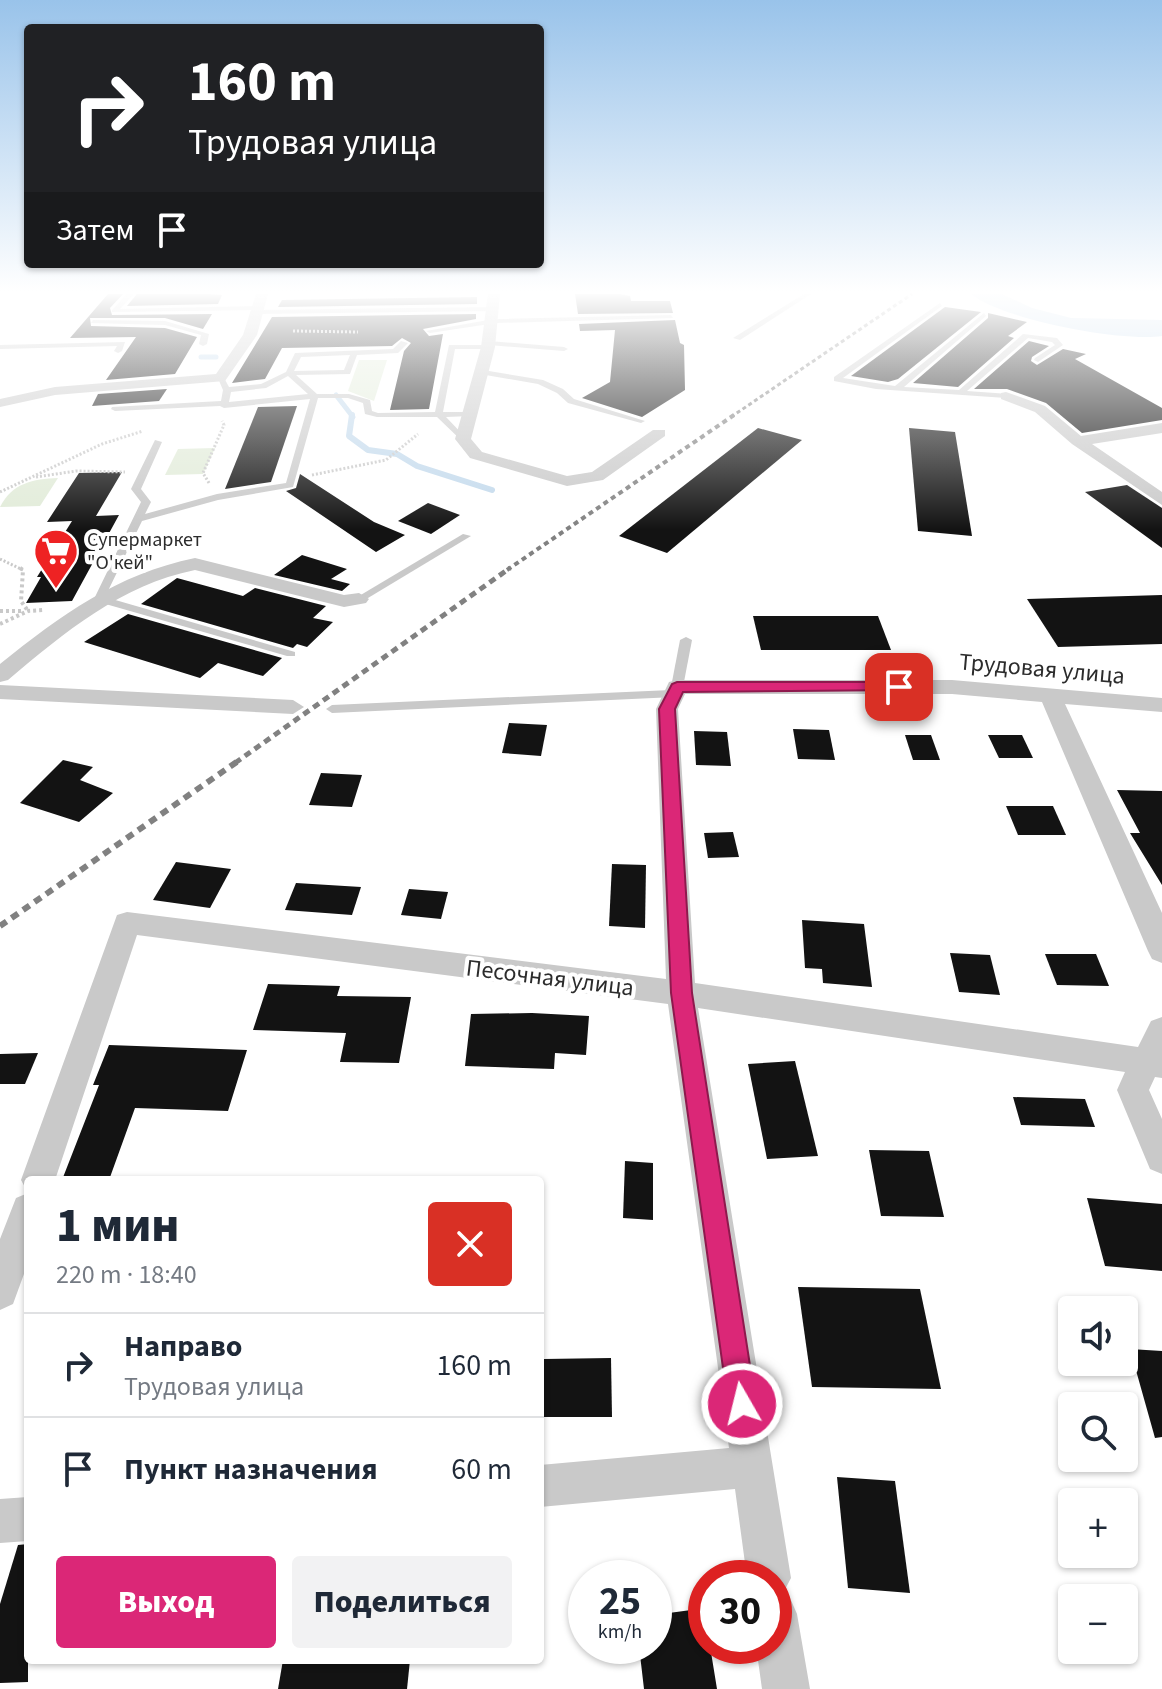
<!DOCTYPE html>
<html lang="ru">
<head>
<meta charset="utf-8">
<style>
  :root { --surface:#fff; --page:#f2f2f3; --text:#1f2937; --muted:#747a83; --line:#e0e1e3; --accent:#db2777 }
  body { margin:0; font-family:"Source Sans 3",sans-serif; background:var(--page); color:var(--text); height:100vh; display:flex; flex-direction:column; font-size:30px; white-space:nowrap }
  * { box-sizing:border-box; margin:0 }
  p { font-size:26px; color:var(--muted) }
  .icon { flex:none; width:44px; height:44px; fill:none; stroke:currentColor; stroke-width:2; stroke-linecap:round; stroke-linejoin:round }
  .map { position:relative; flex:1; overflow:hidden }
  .sheet { position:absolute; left:24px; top:1176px; width:520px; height:488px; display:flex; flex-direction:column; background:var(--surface); border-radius:8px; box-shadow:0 2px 6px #0004 }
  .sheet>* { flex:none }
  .guide { position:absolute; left:24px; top:24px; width:520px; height:244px; border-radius:8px; box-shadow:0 2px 6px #0004; background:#202124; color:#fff; overflow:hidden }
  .tools { position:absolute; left:1058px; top:1296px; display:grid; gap:16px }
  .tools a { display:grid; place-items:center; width:80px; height:80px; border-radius:8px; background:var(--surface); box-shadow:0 2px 6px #0004; font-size:40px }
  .speed { position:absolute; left:568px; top:1560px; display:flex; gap:16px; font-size:40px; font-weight:700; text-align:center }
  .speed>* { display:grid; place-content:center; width:104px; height:104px; border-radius:50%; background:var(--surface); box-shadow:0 2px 6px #0004; line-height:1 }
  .speed small { font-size:20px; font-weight:400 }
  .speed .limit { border:12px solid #d22; background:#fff; color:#111 }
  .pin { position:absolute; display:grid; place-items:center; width:68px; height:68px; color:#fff; margin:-34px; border-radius:16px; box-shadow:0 4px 12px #0006 }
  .me { position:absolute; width:88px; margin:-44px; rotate:352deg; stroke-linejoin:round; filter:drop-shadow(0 0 6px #0008) }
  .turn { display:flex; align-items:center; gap:28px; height:168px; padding:0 32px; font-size:36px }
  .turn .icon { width:104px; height:104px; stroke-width:2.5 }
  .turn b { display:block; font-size:56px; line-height:68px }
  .then { display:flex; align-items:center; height:76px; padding:0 32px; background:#0003; gap:16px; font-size:30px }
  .round { display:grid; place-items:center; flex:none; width:84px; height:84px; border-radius:8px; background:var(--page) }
  .overview { display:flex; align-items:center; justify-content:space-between; height:136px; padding:0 32px }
  h1 { font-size:48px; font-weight:800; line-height:60px }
  .button { display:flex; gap:16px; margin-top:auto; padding:16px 32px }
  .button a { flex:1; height:92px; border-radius:8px; background:var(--accent); color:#fff; font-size:32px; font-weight:800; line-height:92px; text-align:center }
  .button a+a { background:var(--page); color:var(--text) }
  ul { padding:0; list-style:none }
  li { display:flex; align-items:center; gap:24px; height:104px; padding:0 32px; border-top:2px solid var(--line) }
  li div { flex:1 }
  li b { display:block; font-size:30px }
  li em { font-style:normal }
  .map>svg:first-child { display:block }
  .green { fill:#e1ebd8 }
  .water { fill:#c2d9ec }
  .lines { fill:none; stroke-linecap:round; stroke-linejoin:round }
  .stream-far1 { stroke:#c2d9ec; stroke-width:5 }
  .stream { stroke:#c2d9ec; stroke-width:6 }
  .building { fill:#131313 }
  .path-far1 { stroke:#c9c9c9; stroke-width:3; stroke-dasharray:2 2; stroke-linecap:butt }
  .path { stroke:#c9c9c9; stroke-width:4; stroke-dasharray:3 3; stroke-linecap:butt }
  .lane { fill:#c9c9c9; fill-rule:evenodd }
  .street { fill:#c9c9c9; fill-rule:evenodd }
  .rail-far3 { stroke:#818181; stroke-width:3; stroke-dasharray:4 3; stroke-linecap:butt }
  .rail-far2 { stroke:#818181; stroke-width:4; stroke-dasharray:5 4; stroke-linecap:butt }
  .rail-far1 { stroke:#818181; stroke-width:5; stroke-dasharray:7 5; stroke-linecap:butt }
  .rail { stroke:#818181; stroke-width:6; stroke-dasharray:8 6; stroke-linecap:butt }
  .route { fill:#db2777; stroke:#8e194d; stroke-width:2 }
  .labels { text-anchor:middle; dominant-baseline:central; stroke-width:8; stroke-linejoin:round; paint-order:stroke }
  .far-poi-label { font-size:20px; fill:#2c2c2c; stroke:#fff; text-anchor:start }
  .street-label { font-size:24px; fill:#2c2c2c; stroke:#fff }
</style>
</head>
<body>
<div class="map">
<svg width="1162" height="1689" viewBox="0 0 1162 1689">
  <rect width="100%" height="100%" fill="#fff"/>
  <!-- green -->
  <g class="green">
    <polygon points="359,360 387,360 374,401 348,391"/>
    <polygon points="215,448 203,474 165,475 178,449"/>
    <path d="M58,478L40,506L0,507C12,483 33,479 58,478Z"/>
  </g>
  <!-- water -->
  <path class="water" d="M971,294H1002L1032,308L1071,318L1162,320V336C1121,342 1004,320 971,294Z"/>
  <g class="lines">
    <!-- stream-far1 -->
    <g class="stream-far1">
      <polyline points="201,357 216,357"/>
      <polyline points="336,395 353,417"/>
    </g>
    <!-- stream -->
    <polyline class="stream" points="352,415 349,436 368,450 397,454 417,466 492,490"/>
  </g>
  <!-- building -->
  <g class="building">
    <polygon points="108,294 123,294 110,308 112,315 212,314 203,329 165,318 90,318 91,326 165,328 197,337 175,374 106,380 136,337 70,338"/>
    <polygon points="137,294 208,294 222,295 218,304 127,306"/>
    <polygon points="575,294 619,294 630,296 631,301 670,301 673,313 578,314"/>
    <polygon points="477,297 477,304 278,307 282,300"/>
    <polygon points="945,307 981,312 898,379 888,382 851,376"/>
    <polygon points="988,313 1027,322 1008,336 1014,338 958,387 913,383 988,318"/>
    <polygon points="476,314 476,319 423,329 429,336 443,334 429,409 390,410 404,351 411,343 402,338 392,346 282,348 265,379 232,383 272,317"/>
    <polygon points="675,320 680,343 684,345 685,390 642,417 582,398 610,382 615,330 580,331 579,324"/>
    <polygon points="1029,341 1049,346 1032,357 1031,361 1037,365 1063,349 1086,354 1075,359 1162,408 1162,420 1082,433 1046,403 1007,389 974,389"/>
    <polygon points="167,389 159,401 92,406 98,394"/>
    <polygon points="297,406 271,482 225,489 258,407"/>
    <polygon points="758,428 802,440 667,553 619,536"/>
    <polygon points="909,428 955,432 972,536 918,531"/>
    <polygon points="122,472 96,516 119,515 72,601 26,603 41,577 37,577 72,521 47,522 79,473"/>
    <polygon points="300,474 374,522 405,535 376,552 286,491 296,488"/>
    <polygon points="1127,485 1162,508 1162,548 1085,492"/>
    <polygon points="428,503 460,515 431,534 398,521"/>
    <polygon points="302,555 347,569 331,579 350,584 342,591 274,575"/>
    <polygon points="177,578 243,596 255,588 326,606 313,618 333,622 307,647 297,644 293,648 141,604"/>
    <polygon points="1162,595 1162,644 1058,647 1027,599"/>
    <polygon points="128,614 282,658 263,676 218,663 200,678 84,642"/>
    <polygon points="753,616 878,616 891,650 761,650"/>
    <polygon points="509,723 547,725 541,756 502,753"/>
    <polygon points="793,729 829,730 835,760 798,759"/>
    <polygon points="694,731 727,732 731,766 696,765"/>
    <polygon points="905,735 931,735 940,760 913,760"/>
    <polygon points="988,735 1022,735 1033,758 999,758"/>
    <polygon points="63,760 93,767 80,780 113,793 79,822 20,803"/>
    <polygon points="321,773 362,775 352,807 309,805"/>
    <polygon points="1117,790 1162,791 1162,885 1130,833 1140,833"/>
    <polygon points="1006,806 1053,806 1066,835 1018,835"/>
    <polygon points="733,832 739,857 708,858 704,833"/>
    <polygon points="176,862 231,869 210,908 153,900"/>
    <polygon points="612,864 646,865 645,928 609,926"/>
    <polygon points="296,883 361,887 352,915 285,910"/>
    <polygon points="409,889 448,892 441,919 401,915"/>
    <polygon points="802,920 864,924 872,987 823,983 822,969 805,968"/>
    <polygon points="950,953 990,955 1000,995 959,992"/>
    <polygon points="1045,954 1096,954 1109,986 1057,985"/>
    <polygon points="268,984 340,986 337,996 411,997 399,1063 340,1062 346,1033 253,1030"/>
    <polygon points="532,1013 589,1016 586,1055 555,1053 554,1069 465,1066 471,1014"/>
    <polygon points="109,1045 247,1050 228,1111 135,1108 109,1180 62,1180 99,1085 93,1085"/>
    <polygon points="38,1053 25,1084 0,1084 0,1054"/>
    <polygon points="795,1061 818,1156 767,1159 748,1064"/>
    <polygon points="1013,1097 1085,1099 1095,1127 1021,1125"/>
    <polygon points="869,1150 929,1151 944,1217 881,1216"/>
    <polygon points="625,1161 653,1163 653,1220 623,1218"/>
    <polygon points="1087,1198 1162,1204 1162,1271 1105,1266"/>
    <polygon points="798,1287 920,1289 941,1389 812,1387"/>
    <polygon points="1130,1349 1162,1351 1162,1437 1155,1438"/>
    <polygon points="611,1358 612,1417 543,1417 544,1359"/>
    <polygon points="837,1477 895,1481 910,1593 848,1588"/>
    <polygon points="28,1544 28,1682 0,1683 0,1604 18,1545"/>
    <polygon points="706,1608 706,1646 710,1646 717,1689 644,1689 639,1646 654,1646 654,1615"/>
    <polygon points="283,1660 410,1660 407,1689 278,1689"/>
  </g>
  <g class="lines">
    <!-- path-far1 -->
    <g class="path-far1">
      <polyline points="293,331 358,332"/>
      <polyline points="312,475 386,460 418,434"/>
      <polyline points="36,477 76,471 125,472"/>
      <polyline points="209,483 203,473 224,425 222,421"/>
      <polyline points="0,492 102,444 143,431"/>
      <polyline points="0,559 23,570"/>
    </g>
    <!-- path -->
    <g class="path">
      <polyline points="20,568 23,570 21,601 28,611"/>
      <polyline points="0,611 23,611"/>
      <polyline points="0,624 28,611 44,610"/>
    </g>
    <!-- lane -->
    <g class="lane">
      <polygon points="127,294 134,294 120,309 256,306 259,308 256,310 494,307 497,309 494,311 256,314 253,312 256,310 112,312 112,310"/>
      <polygon points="804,294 811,294 740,340 733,338"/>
      <polygon points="940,303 942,306 843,378 895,386 984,313 986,316 904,387 959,390 1023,334 1057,338 1063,345 1038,362 1034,360 1035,358 1055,345 1052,342 1028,338 967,391 1009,394 1010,396 1006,398 876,389 834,381 834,377"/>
      <polygon points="671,315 673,318 496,323 430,333 426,331 494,319"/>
      <polygon points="93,320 165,321 209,334 207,344 203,346 199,344 201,335 165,325 91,323"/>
      <path d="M401,341L408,343L398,353L357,355L350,374L296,375L317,394H349L370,400L372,411L378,413L435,412L449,345H488L485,343L489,341L564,347L568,349L564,351L489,345L492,347L488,349H455L443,412H470L474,414L470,416L446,417L467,439L463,442L437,417H377L365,414L363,403L348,398H318L293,487L218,500L142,521L105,597L295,652V656H287L95,601L94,599L141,502L131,489L155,440L162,442L141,489L151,502L145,514L217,494L286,483L310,399L224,408L220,406L115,411L111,409L112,407L221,401L223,390L217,376H223L229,387L261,384L286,372L295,353L393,349ZM350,355L344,370L294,371L301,357ZM288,376L308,394L229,402L231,392L266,388Z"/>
      <polygon points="125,342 122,351 118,353 114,351 117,346 0,349 0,345"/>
      <polygon points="483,370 543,380 563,389 574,399 645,421 641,423 568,403 557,393 538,384 480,374 480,370"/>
      <polygon points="463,534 471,536 363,601 355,601 354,599"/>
      <polygon points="686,637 692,640 683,687 677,691 671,687 680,640"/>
      <polygon points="671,690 677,694 675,697 332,713 326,709 332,705"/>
    </g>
    <!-- street -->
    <g class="street">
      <polygon points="256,294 268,294 257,335 225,381 55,395 0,407 0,399 55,387 216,374 243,335"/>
      <polygon points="488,294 500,294 495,347 471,439 482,452 567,476 592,472 653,430 665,430 665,436 603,480 567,486 470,458 455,439 481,347"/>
      <polygon points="1006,392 1045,406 1081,436 1162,423 1162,433 1092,444 1162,492 1162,505 1072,444 1035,412 1001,399 1001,393"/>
      <path d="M195,558L344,595L359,593L369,599L366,603L344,607L195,570C121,585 65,632 8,680L0,682V664C61,615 117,574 195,558Z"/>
      <polygon points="677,680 952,680 1162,698 1162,712 1065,704 1162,913 1162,963 1152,959 1148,951 1042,702 952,694 685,694 678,709 695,983 1138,1047 1151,1021 1162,1017 1162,1078 1155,1077 1149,1090 1162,1119 1162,1174 1150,1169 1117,1090 1125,1072 698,1008 791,1578 782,1595 790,1598 797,1614 810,1689 762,1689 756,1646 774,1646 774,1578 747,1578 735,1489 540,1507 540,1465 729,1448 668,1004 137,935 55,1180 28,1180 28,1263 13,1304 0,1310 0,1239 16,1198 28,1193 21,1180 117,915 127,912 666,979 656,709 669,682"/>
      <polygon points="0,685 293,700 304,707 293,714 0,699"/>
      <polygon points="28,1497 28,1541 0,1543 0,1499"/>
    </g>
    <!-- rail-far3 -->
    <polyline class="rail-far3" points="731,417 912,294"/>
    <!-- rail-far2 -->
    <polyline class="rail-far2" points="507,570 734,415"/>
    <!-- rail-far1 -->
    <polyline class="rail-far1" points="235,763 510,568"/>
    <!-- rail -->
    <polyline class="rail" points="0,926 238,761"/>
  </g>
  <!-- sky -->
  <linearGradient id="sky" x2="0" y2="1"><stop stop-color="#99c3ea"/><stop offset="0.55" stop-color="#fff"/><stop offset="1" stop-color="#fff" stop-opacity="0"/></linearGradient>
  <rect width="1162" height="530" fill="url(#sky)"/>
  <!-- route -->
  <polygon class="route" points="899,682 904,684 904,690 683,692 675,709 692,993 756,1404 752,1414 742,1418 732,1414 728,1404 671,993 659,709 672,684 677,682"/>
  <!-- icons -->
  <defs>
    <g id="supermarket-pin" transform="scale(2.3)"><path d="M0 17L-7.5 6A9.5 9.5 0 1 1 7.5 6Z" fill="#ee2223" stroke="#fff"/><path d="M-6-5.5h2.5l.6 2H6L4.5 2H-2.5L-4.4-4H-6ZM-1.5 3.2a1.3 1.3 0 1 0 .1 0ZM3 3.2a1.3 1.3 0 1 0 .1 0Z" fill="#fff"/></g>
  </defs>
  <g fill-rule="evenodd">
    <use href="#supermarket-pin" x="56" y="551"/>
  </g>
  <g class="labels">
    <!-- far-poi labels -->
    <g class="far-poi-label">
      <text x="87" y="540">Супермаркет<tspan x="87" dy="23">"О'кей"</tspan></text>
    </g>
    <!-- street labels -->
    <g class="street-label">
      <text transform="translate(1042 669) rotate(5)">Трудовая улица</text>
      <text transform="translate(550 978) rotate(7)">Песочная улица</text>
    </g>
  </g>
</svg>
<div class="tools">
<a><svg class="icon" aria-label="sound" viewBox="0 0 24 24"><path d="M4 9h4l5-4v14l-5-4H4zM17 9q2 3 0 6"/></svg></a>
<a><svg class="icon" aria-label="search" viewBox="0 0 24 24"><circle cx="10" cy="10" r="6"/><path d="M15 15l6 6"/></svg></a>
<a>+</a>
<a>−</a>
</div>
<div class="speed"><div>25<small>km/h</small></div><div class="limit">30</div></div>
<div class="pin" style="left:899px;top:687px;background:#d93025"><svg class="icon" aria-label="arrive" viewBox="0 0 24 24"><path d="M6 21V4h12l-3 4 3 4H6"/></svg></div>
<svg class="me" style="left:742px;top:1404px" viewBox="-20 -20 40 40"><circle r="17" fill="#db2777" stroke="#fff" stroke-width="3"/><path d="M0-11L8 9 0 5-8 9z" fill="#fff"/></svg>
<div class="guide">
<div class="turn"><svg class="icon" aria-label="right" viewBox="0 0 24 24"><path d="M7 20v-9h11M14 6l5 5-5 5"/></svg><div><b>160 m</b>Трудовая улица</div></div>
<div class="then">Затем<svg class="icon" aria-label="arrive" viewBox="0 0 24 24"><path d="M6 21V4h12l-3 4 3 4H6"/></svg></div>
</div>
<section class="sheet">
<div class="overview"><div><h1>1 мин</h1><p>220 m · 18:40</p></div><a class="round" style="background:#d93025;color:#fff"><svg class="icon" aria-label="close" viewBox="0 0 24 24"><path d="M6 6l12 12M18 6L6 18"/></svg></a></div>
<ul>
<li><svg class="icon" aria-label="right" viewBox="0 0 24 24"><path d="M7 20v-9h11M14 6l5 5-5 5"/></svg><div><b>Направо</b><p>Трудовая улица</p></div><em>160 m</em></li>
<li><svg class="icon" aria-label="arrive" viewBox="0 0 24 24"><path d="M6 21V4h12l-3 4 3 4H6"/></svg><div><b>Пункт назначения</b></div><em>60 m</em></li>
</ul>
<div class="button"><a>Выход</a><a>Поделиться</a></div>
</section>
</div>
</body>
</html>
